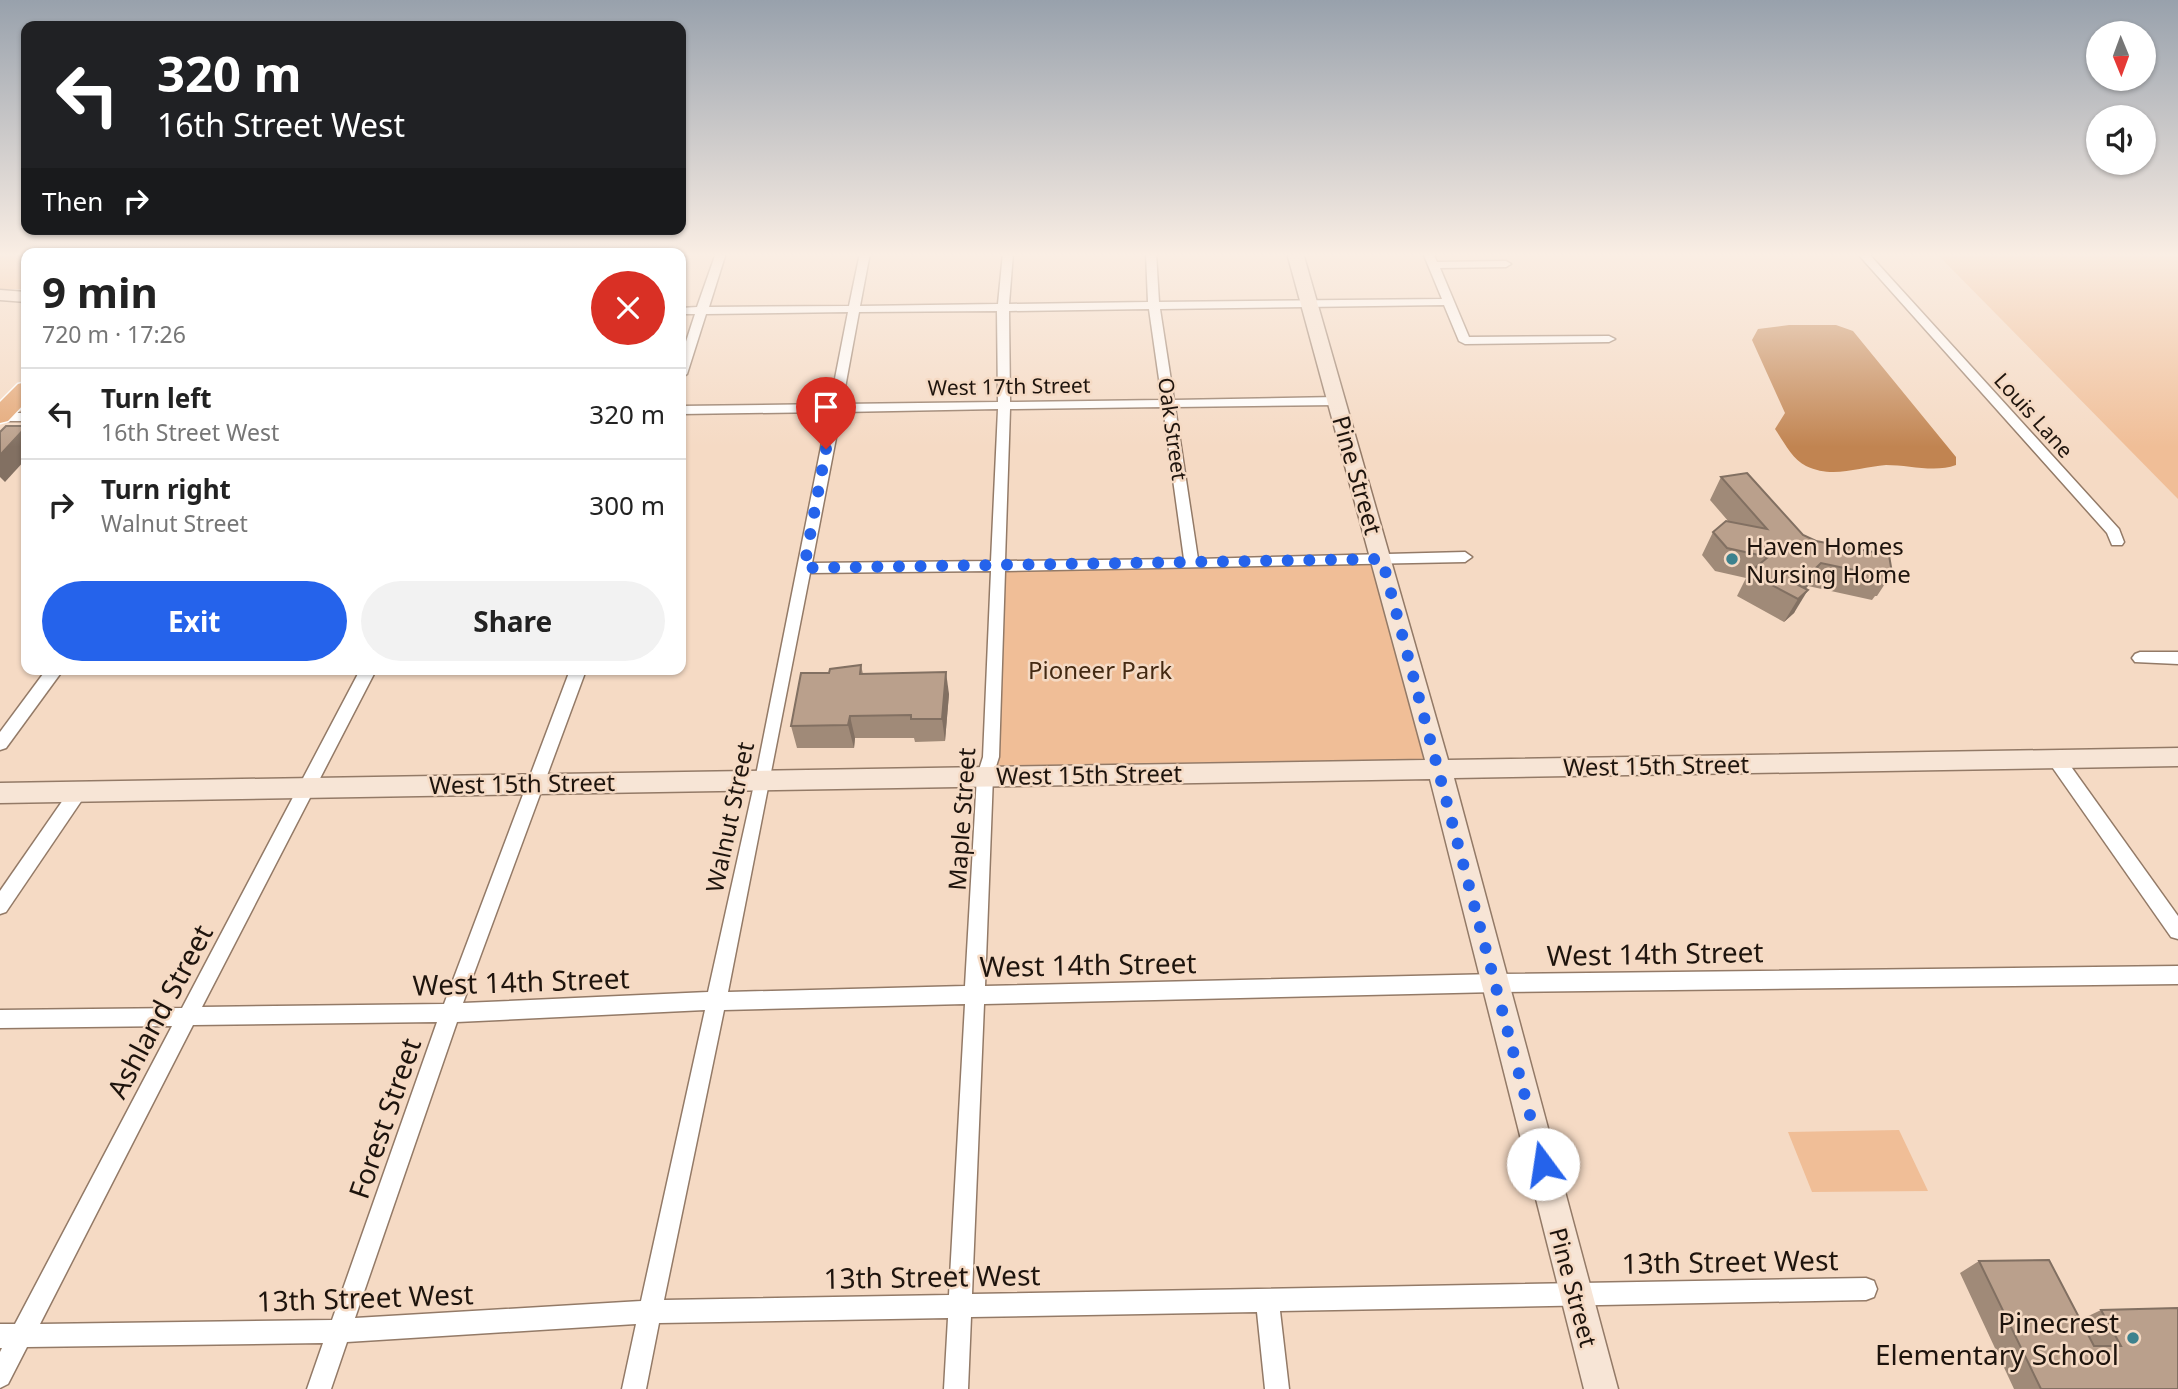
<!DOCTYPE html>
<html lang="en">
<head>
<meta charset="utf-8">
<style>
  :root { --surface:#fff; --page:#f2f2f2; --text:#222; --muted:#767676; --line:#e0e0e0; --accent:#2563eb }
  body { margin:0; font-family:"Noto Sans",sans-serif; background:var(--page); color:var(--text); height:100vh; display:flex; flex-direction:column; font-size:26px; white-space:nowrap }
  * { box-sizing:border-box; margin:0 }
  p { font-size:23px; color:var(--muted) }
  .icon { flex:none; width:38px; height:38px; fill:none; stroke:currentColor; stroke-width:2; stroke-linecap:round; stroke-linejoin:round }
  .map { position:relative; flex:1; overflow:hidden }
  .sheet { position:absolute; left:21px; top:248px; width:665px; height:427px; display:flex; flex-direction:column; background:var(--surface); border-radius:14px; box-shadow:0 2px 5px #0004 }
  .sheet>* { flex:none }
  .guide { position:absolute; left:21px; top:21px; width:665px; height:214px; border-radius:14px; box-shadow:0 2px 5px #0004; background:#202124; color:#fff; overflow:hidden }
  .needle { width:46px; rotate:179deg }
  .buttons { position:absolute; left:2086px; top:21px; display:grid; gap:14px }
  .buttons a { display:grid; place-items:center; width:70px; height:70px; border-radius:50%; background:var(--surface); box-shadow:0 2px 5px #0004; font-size:35px }
  .pin { position:absolute; display:grid; place-items:center; width:60px; height:60px; color:#fff; margin:-72px -30px; border-radius:50% 50% 50% 0; rotate:-45deg; box-shadow:0 0 7px #0007 }
  .pin .icon { rotate:45deg }
  .me { position:absolute; width:77px; margin:-38px; rotate:346deg; stroke-linejoin:round; filter:drop-shadow(0 0 5px #0008) }
  .turn { display:flex; align-items:center; gap:24px; height:147px; padding:0 21px; font-size:32px }
  .turn .icon { width:91px; height:91px; stroke-width:2.5 }
  .turn b { display:block; font-size:49px; line-height:60px }
  .then { display:flex; align-items:center; height:66px; padding:0 21px; background:#0003; gap:14px; font-size:26px }
  .round { display:grid; place-items:center; flex:none; width:74px; height:74px; border-radius:37px; background:var(--page) }
  .headline { display:flex; align-items:center; justify-content:space-between; height:119px; padding:0 21px }
  h1 { font-size:42px; font-weight:700; line-height:52px }
  .cta { display:flex; gap:14px; margin-top:auto; padding:14px 21px }
  .cta a { flex:1; height:80px; border-radius:42px; background:var(--accent); color:#fff; font-size:28px; font-weight:700; line-height:80px; text-align:center }
  .cta a+a { background:var(--page); color:var(--text) }
  ul { padding:0; list-style:none }
  li { display:flex; align-items:center; gap:21px; height:91px; padding:0 21px; border-top:2px solid var(--line) }
  li div { flex:1 }
  li b { display:block; font-size:26px }
  li em { font-style:normal }
  .map>svg:first-child { display:block }
  .green { fill:#f0be97 }
  .water { fill:#c18451 }
  .lines { fill:none; stroke-linecap:round; stroke-linejoin:round }
  .street-casing { stroke:#937a67; stroke-width:3 }
  .secondary-casing { stroke:#937a67; stroke-width:3 }
  .highway-casing { stroke:#fff; stroke-width:3 }
  .street { fill:#fff; fill-rule:evenodd }
  .secondary { fill:#f7e5d6; fill-rule:evenodd }
  .highway { fill:#e4a776; fill-rule:evenodd }
  .wall { fill:#a08a78 }
  .shaded-wall { fill:#827062 }
  .building { fill:#baa08c; stroke:#827062; stroke-width:2 }
  .route { stroke:#2563eb; stroke-width:12; stroke-dasharray:0 21.6 }
  .poi-dot { fill:#3d828e; stroke:#f5dac4; stroke-width:2.5 }
  .labels { text-anchor:middle; dominant-baseline:central; stroke-width:5; stroke-linejoin:round; paint-order:stroke }
  .far-street-label { font-size:21px; fill:#1e140d; stroke:#f5dac4 }
  .street-label { font-size:24px; fill:#1e140d; stroke:#f5dac4 }
  .poi-label { font-size:24px; fill:#1e140d; stroke:#f5dac4; text-anchor:start }
  .park-label { font-size:24px; fill:#432912; stroke:#f5dac4 }
  .near-street-label { font-size:28px; fill:#1e140d; stroke:#f5dac4 }
  .near-poi-label { font-size:28px; fill:#1e140d; stroke:#f5dac4; text-anchor:end }
</style>
</head>
<body>
<div class="map">
<svg width="2178" height="1389" viewBox="0 0 2178 1389">
  <rect width="100%" height="100%" fill="#f5dac4"/>
  <!-- green -->
  <g class="green">
    <polygon points="0,253 131,253 26,254 26,289 0,289"/>
    <polygon points="1936,253 2178,253 2178,499"/>
    <polygon points="1382,559 1438,768 985,776 999,566"/>
    <polygon points="1899,1130 1928,1191 1812,1192 1788,1132"/>
  </g>
  <!-- water -->
  <path class="water" d="M1789,325H1836L1853,331L1956,457V465C1935,473 1909,465 1886,465C1859,467 1833,479 1806,466C1792,459 1784,442 1775,429L1785,413L1752,340L1758,329Z"/>
  <g class="lines">
    <!-- street casing -->
    <g class="street-casing">
      <g id="street">
        <rect x="576" y="253" width="10" height="1"/>
        <path d="M716,253H726L709,307L849,306L860,253H870L860,306L998,304L1003,253H1013L1009,304L1148,302L1146,253H1156L1159,302L1442,299L1423,253H1433L1437,262L1506,261L1511,264L1506,267L1440,268L1469,337L1609,336L1615,339L1609,342L1465,344L1459,341L1444,305L1160,309L1174,400L1337,397L1343,401L1337,405L1175,407L1198,559L1465,552L1472,557L1465,562L1005,571L999,757L993,776L985,986L1497,974L2178,966V984L1497,992L984,1004L972,1294L1866,1278L1874,1281L1877,1289L1874,1297L1866,1300L1280,1311L1289,1389H1265L1257,1312L971,1317L968,1389H944L948,1318L659,1323L646,1389H622L636,1324L347,1342L331,1389H307L323,1343L27,1347L8,1384L0,1388V1352L2,1348H0V1324H15L172,1026L0,1028V1010L182,1008L360,670H376L202,1007L444,1004L570,670H586L463,1003L708,992L755,780L828,412L681,414V406L830,404L848,312L706,314L687,374L681,378V357L695,314H681V308L697,307ZM1149,309L1162,400L1010,402L1009,311ZM997,311L998,402L842,404L859,312ZM1163,407L1184,559L1005,561L1010,409ZM998,409L991,561L812,563L841,412ZM991,571L983,757L977,776L965,986L728,992L810,573ZM965,1004L949,1295L664,1300L724,1010ZM705,1010L641,1301L355,1318L457,1022ZM437,1022L332,1320L40,1324L193,1025Z"/>
        <polygon points="1857,253 1868,253 2119,529 2124,542 2122,545 2112,545 2107,533"/>
        <rect x="0" y="413" width="26" height="8"/>
        <polygon points="2140,652 2178,652 2178,664 2135,662 2132,658 2135,654"/>
        <polygon points="46,670 63,670 6,748 0,750 0,732"/>
        <polygon points="2056,753 2062,754 2178,916 2178,939 2171,937 2050,764 2048,759 2050,754"/>
        <polygon points="78,785 84,787 86,792 84,797 6,912 0,914 0,891 72,787"/>
      </g>
    </g>
    <!-- secondary casing -->
    <g class="secondary-casing">
      <g id="secondary">
        <polygon points="1287,253 1303,253 1448,760 2178,748 2178,766 1454,778 1618,1389 1584,1389 1430,779 0,803 0,783 1425,760"/>
        <polygon points="0,290 26,292 26,302 0,300"/>
      </g>
    </g>
    <!-- highway casing -->
    <g class="highway-casing">
      <g id="highway">
        <rect x="131" y="253" width="20" height="1"/>
        <polygon points="26,382 26,402 8,421 0,423 0,402 18,384"/>
      </g>
    </g>
    <!-- street -->
    <use href="#street" class="street"/>
    <!-- secondary -->
    <use href="#secondary" class="secondary"/>
    <!-- highway -->
    <use href="#highway" class="highway"/>
  </g>
  <!-- wall -->
  <g class="wall">
    <polygon points="1721,477 1803,535 1892,573 1877,596 1875,596 1872,600 1808,586 1805,589 1794,613 1784,622 1737,596 1746,578 1715,571 1702,555 1713,532 1729,522 1710,500"/>
    <polygon points="861,665 863,674 949,694 945,741 915,742 914,738 855,738 854,748 797,748 791,726 829,673"/>
    <polygon points="1979,1261 2080,1320 2101,1310 2178,1389 2014,1389 1960,1273"/>
  </g>
  <!-- shaded-wall -->
  <g class="shaded-wall">
    <polygon points="26,427 26,459 5,482 0,477 0,455"/>
    <polygon points="1821,563 1808,586 1796,598 1798,585"/>
    <polygon points="1808,590 1794,613 1784,622 1798,599"/>
    <polygon points="946,672 949,694 945,741 942,719"/>
    <polygon points="850,716 855,738 854,748 848,725"/>
  </g>
  <!-- building -->
  <g class="building">
    <polygon points="6,426 26,426 26,427 0,455 0,432"/>
    <polygon points="1747,473 1803,535 1816,541 1889,555 1892,573 1887,572 1887,577 1821,563 1798,585 1808,590 1798,599 1749,573 1768,557 1727,548 1713,532 1726,521 1767,529 1721,477"/>
    <polygon points="861,665 860,674 946,672 942,719 911,719 911,715 850,716 848,725 791,726 801,673 829,673 830,669"/>
    <polygon points="2049,1260 2094,1346 2121,1346 2101,1310 2178,1308 2178,1389 2041,1389 1979,1261"/>
  </g>
  <!-- sky -->
  <linearGradient id="sky" x2="0" y2="1"><stop stop-color="#98a1ac"/><stop offset="0.57" stop-color="#faeee4"/><stop offset="1" stop-color="#faeee4" stop-opacity="0"/></linearGradient>
  <rect width="2178" height="447" fill="url(#sky)"/>
  <g class="lines">
    <!-- route -->
    <polyline class="route" points="826,449 804,568 1382,559 1543,1164"/>
  </g>
  <!-- markers -->
  <g class="poi-dot">
    <circle cx="1732" cy="559" r="7"/>
    <circle cx="2133" cy="1338" r="7"/>
  </g>
  <g class="labels">
    <!-- far-street labels -->
    <g class="far-street-label">
      <text transform="translate(1009 386) rotate(-1)">West 17th Street</text>
      <text transform="translate(2034 415) rotate(48)">Louis Lane</text>
      <text transform="translate(1173 429) rotate(82)">Oak Street</text>
    </g>
    <!-- street labels -->
    <g class="street-label">
      <text transform="translate(1358 475) rotate(74)">Pine Street</text>
      <text transform="translate(1656 765) rotate(-1)">West 15th Street</text>
      <text transform="translate(1089 774) rotate(-1)">West 15th Street</text>
      <text transform="translate(522 783) rotate(-1)">West 15th Street</text>
      <text transform="translate(729 817) rotate(-78)">Walnut Street</text>
      <text transform="translate(961 819) rotate(-86)">Maple Street</text>
      <text transform="translate(1574 1287) rotate(75)">Pine Street</text>
    </g>
    <!-- poi labels -->
    <g class="poi-label">
      <text x="1746" y="545">Haven Homes<tspan x="1746" dy="28">Nursing Home</tspan></text>
    </g>
    <!-- park labels -->
    <g class="park-label">
      <text x="1100" y="669">Pioneer Park</text>
    </g>
    <!-- near-street labels -->
    <g class="near-street-label">
      <text transform="translate(1655 953) rotate(-1)">West 14th Street</text>
      <text transform="translate(1088 964) rotate(-1)">West 14th Street</text>
      <text transform="translate(521 981) rotate(-2)">West 14th Street</text>
      <text transform="translate(159 1011) rotate(-62)">Ashland Street</text>
      <text transform="translate(384 1118) rotate(-71)">Forest Street</text>
      <text transform="translate(1730 1261) rotate(-1)">13th Street West</text>
      <text transform="translate(932 1276) rotate(-1)">13th Street West</text>
      <text transform="translate(365 1297) rotate(-2)">13th Street West</text>
    </g>
    <!-- near-poi labels -->
    <g class="near-poi-label">
      <text x="2119" y="1322">Pinecrest<tspan x="2119" dy="32">Elementary School</tspan></text>
    </g>
  </g>
</svg>
<div class="buttons">
<a><svg class="needle" viewBox="-14 -14 28 28"><path d="M0-13l5 13h-10z" fill="#e53935"/><path d="M0 13l5-13h-10z" fill="#767676"/></svg></a>
<a><svg class="icon" aria-label="sound" viewBox="0 0 24 24"><path d="M4 9h4l5-4v14l-5-4H4zM17 9q2 3 0 6"/></svg></a>
</div>
<div class="pin" style="left:826px;top:449px;background:#d93025"><svg class="icon" aria-label="arrive" viewBox="0 0 24 24"><path d="M6 21V4h12l-3 4 3 4H6"/></svg></div>
<svg class="me" style="left:1543px;top:1164px" viewBox="-20 -20 40 40"><circle r="19" fill="#fff"/><path d="M0-13L10 11 0 6-10 11z" fill="#2563eb"/></svg>
<div class="guide">
<div class="turn"><svg class="icon" aria-label="left" viewBox="0 0 24 24"><path d="M17 20v-9H6M10 6l-5 5 5 5"/></svg><div><b>320 m</b>16th Street West</div></div>
<div class="then">Then<svg class="icon" aria-label="right" viewBox="0 0 24 24"><path d="M7 20v-9h11M14 6l5 5-5 5"/></svg></div>
</div>
<section class="sheet">
<div class="headline"><div><h1>9 min</h1><p>720 m · 17:26</p></div><a class="round" style="background:#d93025;color:#fff"><svg class="icon" aria-label="close" viewBox="0 0 24 24"><path d="M6 6l12 12M18 6L6 18"/></svg></a></div>
<ul>
<li><svg class="icon" aria-label="left" viewBox="0 0 24 24"><path d="M17 20v-9H6M10 6l-5 5 5 5"/></svg><div><b>Turn left</b><p>16th Street West</p></div><em>320 m</em></li>
<li><svg class="icon" aria-label="right" viewBox="0 0 24 24"><path d="M7 20v-9h11M14 6l5 5-5 5"/></svg><div><b>Turn right</b><p>Walnut Street</p></div><em>300 m</em></li>
</ul>
<div class="cta"><a>Exit</a><a>Share</a></div>
</section>
</div>
</body>
</html>
